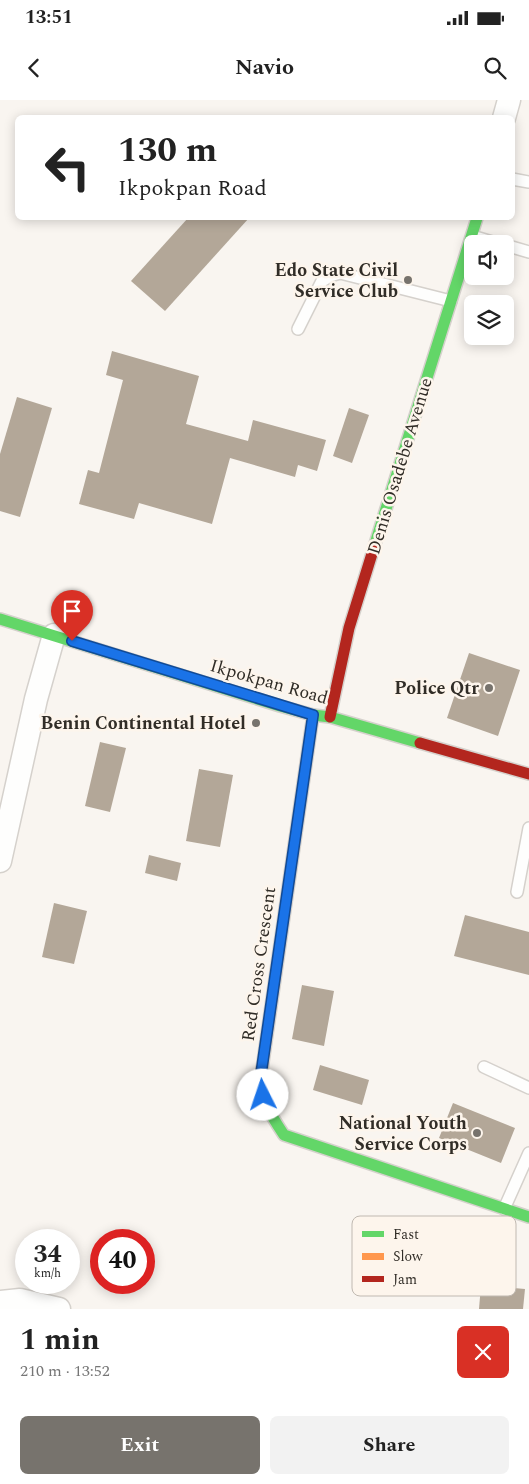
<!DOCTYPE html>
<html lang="en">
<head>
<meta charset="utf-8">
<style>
  :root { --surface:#fff; --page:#f2f2f2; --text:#222; --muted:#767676; --accent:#77736d }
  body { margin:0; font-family:Spectral,serif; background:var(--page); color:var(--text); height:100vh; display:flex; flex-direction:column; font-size:19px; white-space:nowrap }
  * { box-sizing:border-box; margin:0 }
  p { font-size:16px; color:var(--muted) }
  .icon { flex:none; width:28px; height:28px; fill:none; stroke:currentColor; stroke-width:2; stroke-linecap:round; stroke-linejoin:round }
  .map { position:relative; height:1209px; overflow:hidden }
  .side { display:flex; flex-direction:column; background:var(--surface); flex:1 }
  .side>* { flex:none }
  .hud { position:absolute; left:15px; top:15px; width:500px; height:105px; border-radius:8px; box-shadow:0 2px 12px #0003; background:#fff; color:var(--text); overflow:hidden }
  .tools { position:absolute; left:464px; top:135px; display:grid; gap:10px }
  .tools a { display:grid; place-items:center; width:50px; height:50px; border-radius:8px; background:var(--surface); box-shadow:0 2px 12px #0003; font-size:25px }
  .speed { position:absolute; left:15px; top:1129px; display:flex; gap:10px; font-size:25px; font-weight:700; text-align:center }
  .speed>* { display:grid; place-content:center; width:65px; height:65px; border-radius:50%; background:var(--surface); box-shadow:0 2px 12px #0003; line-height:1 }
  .speed small { font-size:12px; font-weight:400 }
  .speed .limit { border:8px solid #d22; background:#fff; color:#111 }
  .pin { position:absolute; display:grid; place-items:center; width:42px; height:42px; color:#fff; margin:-51px -21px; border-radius:50% 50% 50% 0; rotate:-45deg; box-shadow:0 0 5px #0007 }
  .pin .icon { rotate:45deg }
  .me { position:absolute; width:55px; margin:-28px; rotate:356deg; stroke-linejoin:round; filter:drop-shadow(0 0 4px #0008) }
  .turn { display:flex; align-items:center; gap:18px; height:105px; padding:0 20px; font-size:22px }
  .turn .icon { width:65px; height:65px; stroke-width:2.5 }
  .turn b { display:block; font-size:35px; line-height:42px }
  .round { display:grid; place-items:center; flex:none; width:52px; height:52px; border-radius:8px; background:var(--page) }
  .overview { display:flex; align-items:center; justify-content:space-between; height:85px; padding:0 20px }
  h1 { font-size:30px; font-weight:700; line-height:38px }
  .cta { display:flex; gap:10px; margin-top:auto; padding:10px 20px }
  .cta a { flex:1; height:58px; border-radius:8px; background:var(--accent); color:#fff; font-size:20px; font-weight:700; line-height:58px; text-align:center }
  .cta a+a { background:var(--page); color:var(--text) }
  .status { display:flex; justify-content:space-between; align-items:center; height:35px; padding:0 25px; background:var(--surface); direction:ltr }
  .status svg { height:14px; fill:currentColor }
  header { display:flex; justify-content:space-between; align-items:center; height:65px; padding:0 20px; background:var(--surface); font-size:22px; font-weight:700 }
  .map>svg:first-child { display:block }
  .building { fill:#b3a798 }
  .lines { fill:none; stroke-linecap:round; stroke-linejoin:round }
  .lane-casing { stroke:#d5d1cc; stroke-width:14 }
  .street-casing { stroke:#d5d1cc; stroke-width:25 }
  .fast-casing { stroke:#d5d1cc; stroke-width:14 }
  .slow-casing { stroke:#d5d1cc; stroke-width:14 }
  .jam-casing { stroke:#d5d1cc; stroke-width:14 }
  .lane { stroke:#fefefd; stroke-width:11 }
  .street { stroke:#fefefd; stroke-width:22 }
  .fast { stroke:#63d668; stroke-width:11 }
  .slow { stroke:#ff974d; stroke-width:11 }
  .jam { stroke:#b3261e; stroke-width:11 }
  .route-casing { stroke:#114b97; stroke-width:12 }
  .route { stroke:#1a73e8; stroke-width:9 }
  .poi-dot { fill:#77736d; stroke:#fdf5ec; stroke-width:2 }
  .labels { text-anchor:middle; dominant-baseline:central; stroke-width:5; stroke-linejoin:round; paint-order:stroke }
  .poi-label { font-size:18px; font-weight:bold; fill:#312d27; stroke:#fdf5ec; text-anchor:end }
  .street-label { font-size:18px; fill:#312d27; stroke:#fdf5ec }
  .key { fill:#fdf5ec; stroke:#c0b9b1; stroke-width:1 }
  .key-label { font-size:14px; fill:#312d27 }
</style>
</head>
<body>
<div class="status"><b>13:51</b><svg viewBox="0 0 49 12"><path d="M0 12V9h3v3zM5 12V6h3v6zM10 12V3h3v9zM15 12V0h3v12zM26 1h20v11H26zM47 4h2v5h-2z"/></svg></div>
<header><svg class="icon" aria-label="back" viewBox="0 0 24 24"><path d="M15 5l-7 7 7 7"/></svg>Navio<svg class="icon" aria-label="search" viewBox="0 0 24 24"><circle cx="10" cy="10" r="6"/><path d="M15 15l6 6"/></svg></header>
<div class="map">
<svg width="529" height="1209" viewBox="0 0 529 1209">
  <rect width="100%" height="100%" fill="#f9f5f0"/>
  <!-- building -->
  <g class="building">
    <polygon points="188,118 249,118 165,211 131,181"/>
    <polygon points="112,251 199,276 186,324 248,341 253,320 326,340 317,371 298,365 295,377 230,358 212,424 139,403 134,419 79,404 88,370 99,373 123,280 106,275"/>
    <polygon points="17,297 52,308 20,417 0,411 0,354"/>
    <polygon points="349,308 369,315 352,363 333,356"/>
    <polygon points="469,553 520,570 498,636 447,618"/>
    <polygon points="100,642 126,648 110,712 85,706"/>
    <polygon points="199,669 233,675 220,747 186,741"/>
    <polygon points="149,755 181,763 177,781 145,773"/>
    <polygon points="54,803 87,811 74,864 42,857"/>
    <polygon points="465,815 529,832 529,875 454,856"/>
    <polygon points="302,885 334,891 324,946 292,939"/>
    <polygon points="320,965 369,980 362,1005 313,990"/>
    <polygon points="453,1003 515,1028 501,1063 439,1038"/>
    <polygon points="481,1185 525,1189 523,1209 479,1209"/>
  </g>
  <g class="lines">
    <!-- lane casing -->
    <g class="lane-casing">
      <g id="lane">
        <polyline points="512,79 529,82"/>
        <polyline points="472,136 499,144"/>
        <polyline points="505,145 529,152"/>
        <polyline points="298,229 322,181 330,176 340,173 451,201"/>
        <polyline points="517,792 529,728"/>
        <polyline points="484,967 529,988"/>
        <polyline points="504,1109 529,1053"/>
      </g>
    </g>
    <!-- street casing -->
    <g class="street-casing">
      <g id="street">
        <polyline points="504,18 509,0"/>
        <polyline points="0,761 36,599 54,535"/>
        <polyline points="0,1202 20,1200 59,1209"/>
      </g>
    </g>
    <!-- fast casing -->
    <g class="fast-casing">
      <g id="fast">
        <polyline points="375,444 477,118"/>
        <polyline points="0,519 280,606 313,615 330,617 420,643"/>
        <path d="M262,969C258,996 270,1014 284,1035L529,1117"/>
      </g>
    </g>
    <!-- slow casing -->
    <g class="slow-casing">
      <polyline id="slow" points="262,969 313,615"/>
    </g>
    <!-- jam casing -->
    <g class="jam-casing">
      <g id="jam">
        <polyline points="330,617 349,528 375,444"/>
        <polyline points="420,643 529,674"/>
      </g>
    </g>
    <!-- lane -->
    <use href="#lane" class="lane"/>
    <!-- street -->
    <use href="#street" class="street"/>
    <!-- fast -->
    <use href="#fast" class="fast"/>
    <!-- slow -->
    <use href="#slow" class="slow"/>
    <!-- jam -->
    <use href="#jam" class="jam"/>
  </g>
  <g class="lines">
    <!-- route casing -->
    <g class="route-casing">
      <polyline id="route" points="72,541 313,615 260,981 263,995"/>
    </g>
    <!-- route -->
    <use href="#route" class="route"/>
  </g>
  <!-- markers -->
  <g class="poi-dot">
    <circle cx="408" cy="180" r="5"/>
    <circle cx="489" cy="588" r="5"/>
    <circle cx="256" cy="623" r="5"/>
    <circle cx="477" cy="1033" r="5"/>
  </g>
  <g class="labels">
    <!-- poi labels -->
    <g class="poi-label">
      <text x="398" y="170">Edo State Civil<tspan x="398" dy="21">Service Club</tspan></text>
      <text x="479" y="588">Police Qtr</text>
      <text x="246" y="623">Benin Continental Hotel</text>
      <text x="467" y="1023">National Youth<tspan x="467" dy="21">Service Corps</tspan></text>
    </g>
    <!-- street labels -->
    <g class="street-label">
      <text transform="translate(400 366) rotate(-73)">Denis Osadebe Avenue</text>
      <text transform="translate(269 582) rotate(16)">Ikpokpan Road</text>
      <text transform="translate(259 864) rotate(-82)">Red Cross Crescent</text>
    </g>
  </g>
  <!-- legend -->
  <rect x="352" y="1116" width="164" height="80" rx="8" class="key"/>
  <rect x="362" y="1131" width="22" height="6" fill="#63d668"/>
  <rect x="362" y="1153" width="22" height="7" fill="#ff974d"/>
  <rect x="362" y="1176" width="22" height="6" fill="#b3261e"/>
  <g class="key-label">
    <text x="393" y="1139">Fast</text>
    <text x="393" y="1161">Slow</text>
    <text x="393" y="1184">Jam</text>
  </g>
</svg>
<div class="tools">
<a><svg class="icon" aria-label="sound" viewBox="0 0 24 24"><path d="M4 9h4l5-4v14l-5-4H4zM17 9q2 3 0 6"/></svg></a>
<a><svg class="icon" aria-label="layers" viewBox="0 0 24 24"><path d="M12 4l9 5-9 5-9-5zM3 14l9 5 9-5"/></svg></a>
</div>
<div class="speed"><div>34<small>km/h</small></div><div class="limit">40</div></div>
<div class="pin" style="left:72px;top:541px;background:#d93025"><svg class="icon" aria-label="arrive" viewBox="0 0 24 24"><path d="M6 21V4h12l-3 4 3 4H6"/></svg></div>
<svg class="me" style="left:263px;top:995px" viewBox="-20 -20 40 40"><circle r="19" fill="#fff"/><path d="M0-13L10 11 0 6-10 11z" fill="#1a73e8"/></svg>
<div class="hud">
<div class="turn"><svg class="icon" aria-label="left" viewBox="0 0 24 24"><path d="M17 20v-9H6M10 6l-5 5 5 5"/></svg><div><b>130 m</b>Ikpokpan Road</div></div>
</div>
</div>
<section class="side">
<div class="overview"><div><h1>1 min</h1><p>210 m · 13:52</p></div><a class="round" style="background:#d93025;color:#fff"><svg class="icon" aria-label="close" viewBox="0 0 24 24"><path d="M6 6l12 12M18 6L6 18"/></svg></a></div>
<div class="cta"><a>Exit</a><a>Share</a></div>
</section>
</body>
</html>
